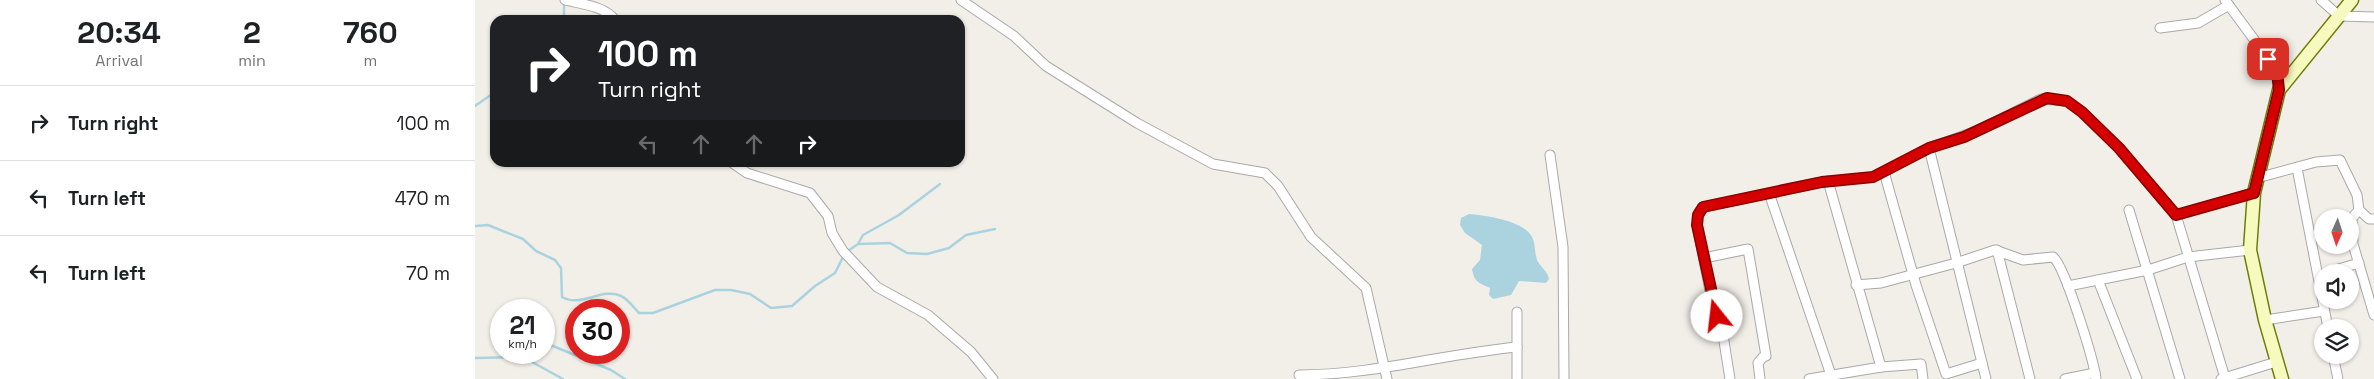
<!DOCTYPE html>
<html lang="en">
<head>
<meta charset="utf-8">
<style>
  :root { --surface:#fff; --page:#f2f2f2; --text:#202124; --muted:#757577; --line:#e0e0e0 }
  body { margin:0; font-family:"Space Grotesk",sans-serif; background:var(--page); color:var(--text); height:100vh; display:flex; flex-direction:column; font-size:19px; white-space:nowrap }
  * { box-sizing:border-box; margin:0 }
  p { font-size:16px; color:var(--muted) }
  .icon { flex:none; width:28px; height:28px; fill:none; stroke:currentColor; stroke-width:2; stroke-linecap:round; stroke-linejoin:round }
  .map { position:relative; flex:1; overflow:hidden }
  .side { display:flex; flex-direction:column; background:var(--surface); width:475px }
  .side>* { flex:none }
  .hud { position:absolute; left:15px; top:15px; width:475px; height:152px; border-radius:15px; box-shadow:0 1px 4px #0004; background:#202124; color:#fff; overflow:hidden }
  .needle { width:32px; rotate:183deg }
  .tools { position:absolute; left:1839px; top:209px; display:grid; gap:10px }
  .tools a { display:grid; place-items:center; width:45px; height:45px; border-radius:50%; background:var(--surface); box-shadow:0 1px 4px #0004; font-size:25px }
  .speed { position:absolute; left:15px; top:299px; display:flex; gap:10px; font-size:25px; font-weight:700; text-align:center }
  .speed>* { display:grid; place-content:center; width:65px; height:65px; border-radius:50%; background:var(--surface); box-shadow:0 1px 4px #0004; line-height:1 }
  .speed small { font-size:12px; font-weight:400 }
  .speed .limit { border:8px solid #d22; background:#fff; color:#111 }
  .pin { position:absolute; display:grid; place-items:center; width:42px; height:42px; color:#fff; margin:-21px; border-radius:10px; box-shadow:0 2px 8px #0006 }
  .me { position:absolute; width:55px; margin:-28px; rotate:344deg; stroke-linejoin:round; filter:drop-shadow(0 0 4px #0008) }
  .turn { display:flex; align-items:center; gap:18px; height:105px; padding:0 25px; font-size:22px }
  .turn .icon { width:65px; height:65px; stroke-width:2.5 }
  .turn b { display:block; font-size:35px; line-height:42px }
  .lanes { display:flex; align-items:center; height:48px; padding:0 25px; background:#0003; justify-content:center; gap:25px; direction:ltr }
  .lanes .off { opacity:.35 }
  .eta { display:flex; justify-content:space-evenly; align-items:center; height:85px; text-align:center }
  .eta b { font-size:30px; font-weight:700; line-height:35px }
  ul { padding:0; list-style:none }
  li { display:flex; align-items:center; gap:15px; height:75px; padding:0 25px; border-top:1px solid var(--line) }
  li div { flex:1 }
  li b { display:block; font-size:19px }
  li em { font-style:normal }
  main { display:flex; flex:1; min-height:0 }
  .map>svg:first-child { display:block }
  .water { fill:#aad3df }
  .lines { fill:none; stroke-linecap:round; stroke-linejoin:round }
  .stream { stroke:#aad3df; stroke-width:2.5 }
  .street-casing { stroke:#a9a9a9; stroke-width:11 }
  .secondary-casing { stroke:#707d05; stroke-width:15 }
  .street { stroke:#fff; stroke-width:9 }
  .secondary { stroke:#f7fabf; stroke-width:12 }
  .route-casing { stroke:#8a0000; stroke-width:12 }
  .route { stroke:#d40000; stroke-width:9 }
</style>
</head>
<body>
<main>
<section class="side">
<div class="eta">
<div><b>20:34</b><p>Arrival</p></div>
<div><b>2</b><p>min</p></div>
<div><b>760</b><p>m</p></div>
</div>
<ul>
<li><svg class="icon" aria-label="right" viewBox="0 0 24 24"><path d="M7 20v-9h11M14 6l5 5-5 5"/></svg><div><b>Turn right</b></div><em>100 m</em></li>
<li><svg class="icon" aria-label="left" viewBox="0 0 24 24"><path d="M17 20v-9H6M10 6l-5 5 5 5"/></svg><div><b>Turn left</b></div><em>470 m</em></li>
<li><svg class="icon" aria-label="left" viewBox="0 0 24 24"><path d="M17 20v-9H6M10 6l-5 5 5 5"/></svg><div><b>Turn left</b></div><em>70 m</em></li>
</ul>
</section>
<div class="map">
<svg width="1899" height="379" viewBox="0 0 1899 379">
  <rect width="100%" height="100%" fill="#f2efe9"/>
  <!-- water -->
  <path class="water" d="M994,214C1010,215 1046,221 1055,234C1061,241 1059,251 1062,260C1065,267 1073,271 1074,279L1071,283L1044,281L1036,295L1018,299L1014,295L1015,288C1004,283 999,282 997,269L1005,260L1007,245L990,233L985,225L986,218Z"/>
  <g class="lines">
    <!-- stream -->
    <g class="stream">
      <polyline points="89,20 89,1"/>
      <polyline points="0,106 20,92"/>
      <path d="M0,226L13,225L48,239L61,251L80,260L86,268L87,297C106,308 127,287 146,296C153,299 159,308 164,313H178L240,290H256L275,294L296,308L317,306L340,286L360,273L369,255"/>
      <polyline points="383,244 388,235 424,215 465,184"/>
      <polyline points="373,251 383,244 415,243 432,253 452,254 474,248 491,235 520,229"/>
      <polyline points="69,346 78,346 136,370 150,379"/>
      <polyline points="42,357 52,352"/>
      <polyline points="0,358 48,357 88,379"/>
    </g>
    <!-- street casing -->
    <g class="street-casing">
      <g id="street">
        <path d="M90,0C106,4 130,6 140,20"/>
        <polyline points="486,0 539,36 571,66 662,123 738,164 790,173 803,186 836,237 891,288 912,379"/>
        <polyline points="1750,0 1803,72 1804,90"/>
        <polyline points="1846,0 1864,16 1899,17"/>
        <polyline points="1685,28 1723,23 1754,5"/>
        <polyline points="1454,148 1511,379"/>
        <polyline points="1075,155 1088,247 1089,379"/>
        <polyline points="256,162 272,173 335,193 353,216 357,233 368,251 402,287 453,315 496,352 518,379"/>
        <polyline points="1822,168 1853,328"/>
        <polyline points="1409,172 1441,285 1471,374 1507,363"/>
        <polyline points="1782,178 1841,162 1865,160 1882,195 1884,210 1894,219 1899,219"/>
        <polyline points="1353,181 1406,367"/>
        <polyline points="1294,193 1356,375"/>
        <polyline points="1654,210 1705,379"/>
        <polyline points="1884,210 1877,218 1878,244 1899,315"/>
        <polyline points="1701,215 1779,193"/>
        <polyline points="1522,250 1555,379"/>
        <polyline points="1229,258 1273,249 1291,356 1288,357 1283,363 1285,379"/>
        <polyline points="1853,272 1884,263"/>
        <polyline points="1623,280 1662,379"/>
        <path d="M1381,285L1406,283L1481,263L1520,250L1548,260L1578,257C1590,266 1619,361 1621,379"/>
        <polyline points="1593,286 1673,270 1713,257 1775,250"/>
        <polyline points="1790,320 1849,311"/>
        <polyline points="1858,355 1863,379"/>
        <path d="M824,375C898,375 968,354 1042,347"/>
        <polyline points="1042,379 1042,312"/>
        <polyline points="1255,379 1248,335 1236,296 1222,225 1223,215 1228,207 1347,182 1398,177 1454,148 1502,131 1566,99 1592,101 1607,112 1644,148 1701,215 1750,378"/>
        <polyline points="1334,379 1406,367 1446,364 1448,379"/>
        <polyline points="1590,379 1620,373"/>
        <polyline points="1746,379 1801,362"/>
      </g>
    </g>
    <!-- secondary casing -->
    <g class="secondary-casing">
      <polyline id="secondary" points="1807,379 1790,320 1775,250 1779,193 1804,90 1877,0"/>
    </g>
    <!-- street -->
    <use href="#street" class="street"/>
    <!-- secondary -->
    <use href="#secondary" class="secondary"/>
  </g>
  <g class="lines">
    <!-- route casing -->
    <g class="route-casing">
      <polyline id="route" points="1242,316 1222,225 1223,215 1228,207 1347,182 1398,177 1454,148 1489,137 1572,98 1592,101 1607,112 1644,148 1701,215 1779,193 1804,90 1802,72 1793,59"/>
    </g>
    <!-- route -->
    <use href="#route" class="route"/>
  </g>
</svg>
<div class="tools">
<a><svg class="needle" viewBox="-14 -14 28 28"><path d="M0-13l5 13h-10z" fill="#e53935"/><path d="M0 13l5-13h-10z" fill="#757577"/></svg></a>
<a><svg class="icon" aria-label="sound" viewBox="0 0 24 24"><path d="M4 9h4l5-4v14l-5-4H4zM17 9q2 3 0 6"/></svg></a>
<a><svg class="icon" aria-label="layers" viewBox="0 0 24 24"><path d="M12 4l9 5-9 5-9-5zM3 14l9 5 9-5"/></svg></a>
</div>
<div class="speed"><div>21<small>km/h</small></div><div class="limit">30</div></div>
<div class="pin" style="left:1793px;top:59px;background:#d93025"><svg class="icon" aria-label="arrive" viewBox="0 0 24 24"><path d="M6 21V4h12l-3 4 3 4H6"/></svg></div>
<svg class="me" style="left:1242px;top:316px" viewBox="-20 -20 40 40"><circle r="19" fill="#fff"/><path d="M0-13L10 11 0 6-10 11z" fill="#d40000"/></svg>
<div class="hud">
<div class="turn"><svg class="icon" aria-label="right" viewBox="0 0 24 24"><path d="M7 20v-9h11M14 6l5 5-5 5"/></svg><div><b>100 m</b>Turn right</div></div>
<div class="lanes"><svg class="icon off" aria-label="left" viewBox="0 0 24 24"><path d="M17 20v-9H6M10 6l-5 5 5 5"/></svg><svg class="icon off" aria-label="ahead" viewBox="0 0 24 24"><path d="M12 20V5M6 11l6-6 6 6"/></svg><svg class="icon off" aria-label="ahead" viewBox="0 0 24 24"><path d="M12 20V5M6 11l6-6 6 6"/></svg><svg class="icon" aria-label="right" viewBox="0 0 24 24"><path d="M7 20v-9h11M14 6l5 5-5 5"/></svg></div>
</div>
</div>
</main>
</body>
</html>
